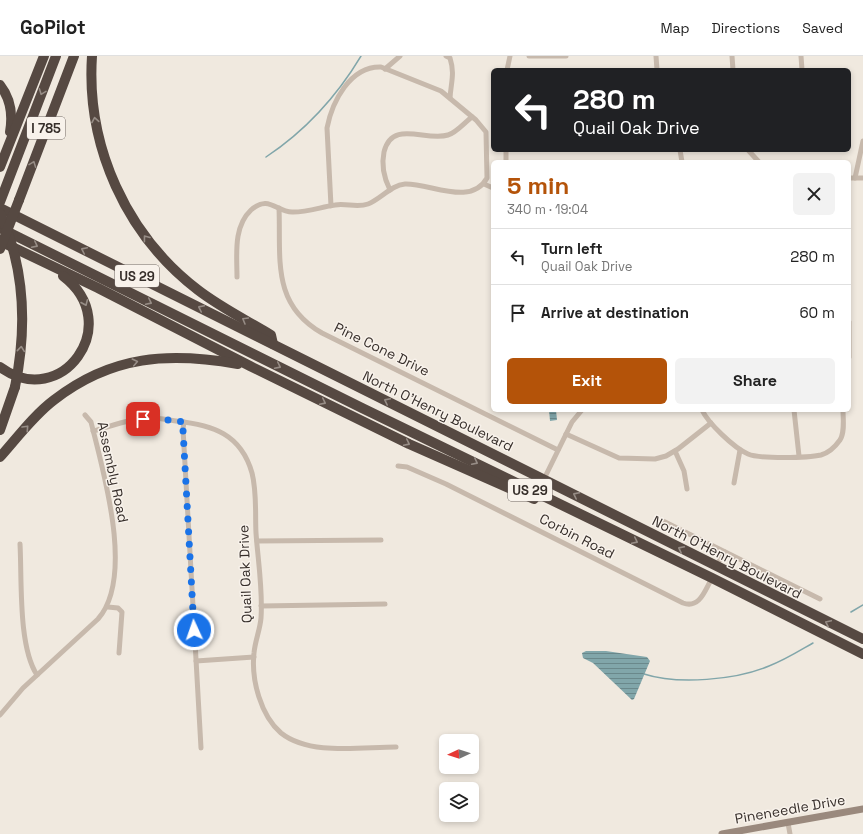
<!DOCTYPE html>
<html lang="en">
<head>
<meta charset="utf-8">
<style>
  :root { --surface:#fff; --page:#f2f2f2; --text:#222; --muted:#767676; --line:#e0e0e0; --accent:#b45309 }
  body { margin:0; font-family:"Space Grotesk",sans-serif; background:var(--page); color:var(--text); height:100vh; display:flex; flex-direction:column; font-size:15px; white-space:nowrap }
  * { box-sizing:border-box; margin:0 }
  p { font-size:13px; color:var(--muted) }
  .icon { flex:none; width:22px; height:22px; fill:none; stroke:currentColor; stroke-width:2; stroke-linecap:round; stroke-linejoin:round }
  .map { position:relative; flex:1; overflow:hidden }
  .details { position:absolute; left:491px; top:104px; width:360px; height:252px; display:flex; flex-direction:column; background:var(--surface); border-radius:6px; box-shadow:0 2px 6px #0003 }
  .details>* { flex:none }
  .banner { position:absolute; left:491px; top:12px; width:360px; height:84px; border-radius:6px; box-shadow:0 2px 6px #0003; background:#202124; color:#fff; overflow:hidden }
  .needle { width:26px; rotate:266deg }
  .fabs { position:absolute; left:439px; top:678px; display:grid; gap:8px }
  .fabs a { display:grid; place-items:center; width:40px; height:40px; border-radius:6px; background:var(--surface); box-shadow:0 2px 6px #0003; font-size:20px }
  .pin { position:absolute; display:grid; place-items:center; width:34px; height:34px; color:#fff; margin:-17px; border-radius:8px; box-shadow:0 2px 6px #0006 }
  .me { position:absolute; width:44px; margin:-22px; rotate:357deg; stroke-linejoin:round; filter:drop-shadow(0 0 3px #0008) }
  .turn { display:flex; align-items:center; gap:14px; height:84px; padding:0 16px; font-size:18px }
  .turn .icon { width:52px; height:52px; stroke-width:2.5 }
  .turn b { display:block; font-size:28px; line-height:34px }
  .round { display:grid; place-items:center; flex:none; width:42px; height:42px; border-radius:6px; background:var(--page) }
  .headline { display:flex; align-items:center; justify-content:space-between; height:68px; padding:0 16px }
  h1 { font-size:24px; font-weight:700; line-height:30px; color:var(--accent) }
  .action { display:flex; gap:8px; margin-top:auto; padding:8px 16px }
  .action a { flex:1; height:46px; border-radius:6px; background:var(--accent); color:#fff; font-size:16px; font-weight:700; line-height:46px; text-align:center }
  .action a+a { background:var(--page); color:var(--text) }
  ul { padding:0; list-style:none }
  li { display:flex; align-items:center; gap:12px; height:56px; padding:0 16px; border-top:1px solid var(--line) }
  li div { flex:1 }
  li b { display:block; font-size:15px }
  li em { font-style:normal }
  header { display:flex; align-items:center; gap:24px; box-sizing:border-box; height:56px; padding:0 20px; background:var(--surface); border-bottom:1px solid var(--line) }
  header strong { font-size:19px }
  nav { display:flex; gap:22px; margin-inline-start:auto; font-size:14px }
  .map>svg:first-child { display:block }
  .water { fill:url(#water-rules) }
  .lines { fill:none; stroke-linecap:round; stroke-linejoin:round }
  .stream { stroke:#81a6aa; stroke-width:1.5 }
  .street { stroke:#c7b9ac; stroke-width:5 }
  .secondary { stroke:#9a897d; stroke-width:7 }
  .highway { stroke:#564942; stroke-width:10 }
  .highway-bridge { stroke:#564942; stroke-width:10 }
  .oneway { stroke:#978d86 }
  .route { stroke:#1a73e8; stroke-width:7; stroke-dasharray:0 12.6 }
  .labels { text-anchor:middle; dominant-baseline:central; stroke-width:3; stroke-linejoin:round; paint-order:stroke }
  .shield { fill:#f8f2eb; stroke:#706964; stroke-width:1 }
  .shield-label { font-size:13px; font-weight:bold; fill:#362e2a }
  .street-label { font-size:14px; fill:#362e2a; stroke:#f8f2eb }
</style>
</head>
<body>
<header>
<strong>GoPilot</strong>
<nav><a>Map</a><a>Directions</a><a>Saved</a></nav>
</header>
<div class="map">
<svg width="863" height="778" viewBox="0 0 863 778">
  <defs>
    <pattern id="water-rules" width="6" height="5" patternUnits="userSpaceOnUse"><rect width="6" height="5" fill="#81a6aa"/><path d="M0 2.5h6" fill="none" stroke="#6a888b"/></pattern>
  </defs>
  <rect width="100%" height="100%" fill="#f0e9df"/>
  <!-- water -->
  <g class="water">
    <polygon points="549,354 556,354 557,364 550,365"/>
    <polygon points="586,595 606,595 647,601 650,605 634,643 632,644 593,607 583,602 582,597"/>
  </g>
  <g class="lines">
    <!-- stream -->
    <g class="stream">
      <path d="M266,101C305,75 337,40 361,0"/>
      <polyline points="851,556 863,549"/>
      <path d="M644,618C678,629 736,624 769,610C785,604 799,595 813,587"/>
    </g>
    <!-- street -->
    <g class="street">
      <path d="M446,0L450,2C455,18 451,26 450,42"/>
      <polyline points="529,0 566,0"/>
      <polyline points="656,0 657,14"/>
      <polyline points="732,0 733,14"/>
      <polyline points="801,0 802,14"/>
      <polyline points="385,13 400,0"/>
      <polyline points="507,14 510,0"/>
      <polyline points="506,94 506,106"/>
      <polyline points="680,94 682,106"/>
      <polyline points="748,94 759,106"/>
      <polyline points="849,122 863,122"/>
      <polyline points="855,122 863,85"/>
      <polyline points="484,128 493,132"/>
      <path d="M390,134C384,122 381,110 384,96C392,63 426,86 448,79C456,77 465,66 472,61"/>
      <path d="M279,152C281,202 271,248 322,277L558,394"/>
      <path d="M237,221C237,199 233,171 251,154C269,138 277,157 293,156C308,156 321,151 335,149C346,147 357,152 368,148C381,143 391,129 405,128C430,127 471,151 487,122L486,76L476,64L441,35L381,11C350,10 332,46 327,72L331,150"/>
      <polyline points="849,266 849,301"/>
      <path d="M702,354C708,367 734,392 748,398C759,403 808,402 821,399C828,397 835,391 840,384C845,376 843,363 843,354"/>
      <polyline points="794,354 799,400"/>
      <polyline points="184,366 183,373 201,692"/>
      <path d="M93,375C112,370 132,362 152,362C160,362 168,364 176,365C213,369 241,378 252,417C257,436 255,458 256,477C258,505 263,534 261,562C260,574 255,585 254,597C251,624 261,660 281,677C310,700 361,691 396,691"/>
      <polyline points="566,378 619,402 655,403 666,400 678,393 711,367"/>
      <polyline points="675,395 684,415 687,433"/>
      <path d="M398,410L407,411L446,428L683,547C700,553 705,534 712,522"/>
      <polyline points="544,423 572,366 582,354"/>
      <polyline points="734,427 740,394"/>
      <polyline points="663,465 820,543"/>
      <polyline points="257,485 381,484"/>
      <path d="M20,488C22,524 18,590 37,619"/>
      <polyline points="716,510 725,496"/>
      <polyline points="261,550 385,548"/>
      <polyline points="108,551 118,552 122,556 119,597"/>
      <polyline points="196,605 254,601"/>
      <path d="M0,659L23,632L98,563C135,521 103,415 91,366L85,359"/>
      <polyline points="788,767 790,778"/>
    </g>
    <!-- secondary -->
    <polyline class="secondary" points="722,778 863,753"/>
    <!-- highway -->
    <g class="highway">
      <path d="M92,0C86,90 126,179 198,234C220,251 246,264 271,279L273,288"/>
      <path d="M0,29C11,43 13,59 10,76"/>
      <polyline points="0,111 44,0"/>
      <polyline points="19,144 74,0"/>
      <polyline points="0,146 56,0"/>
      <polyline points="0,152 863,583"/>
      <polyline points="0,172 362,352 712,522 863,598"/>
      <polyline points="6,188 98,232 250,310 409,388 534,443"/>
      <path d="M0,311C61,356 126,268 63,220"/>
      <polyline points="0,374 15,331"/>
      <path d="M0,401C17,382 34,359 54,344C112,299 169,296 238,308"/>
    </g>
    <!-- highway-bridge -->
    <g class="highway-bridge">
      <path d="M0,157C25,212 27,272 15,331"/>
      <polyline points="0,193 19,144"/>
    </g>
  </g>
  <!-- one-way arrows -->
  <defs><path id="oneway-chevron" d="M-2-3.5L2.5 0L-2 3.5" fill="none" stroke-width="1.6" stroke-linecap="round" stroke-linejoin="round"/></defs>
  <g class="oneway">
    <use href="#oneway-chevron" transform="translate(42 36) rotate(111)"/>
    <use href="#oneway-chevron" transform="translate(95 64) rotate(-100)"/>
    <use href="#oneway-chevron" transform="translate(33 108) rotate(-69)"/>
    <use href="#oneway-chevron" transform="translate(146 182) rotate(-127)"/>
    <use href="#oneway-chevron" transform="translate(35 189) rotate(27)"/>
    <use href="#oneway-chevron" transform="translate(84 194) rotate(-154)"/>
    <use href="#oneway-chevron" transform="translate(149 246) rotate(26)"/>
    <use href="#oneway-chevron" transform="translate(85 247) rotate(67)"/>
    <use href="#oneway-chevron" transform="translate(201 252) rotate(-154)"/>
    <use href="#oneway-chevron" transform="translate(245 264) rotate(-150)"/>
    <use href="#oneway-chevron" transform="translate(21 293) rotate(-84)"/>
    <use href="#oneway-chevron" transform="translate(135 306) rotate(-13)"/>
    <use href="#oneway-chevron" transform="translate(278 310) rotate(26)"/>
    <use href="#oneway-chevron" transform="translate(387 345) rotate(-153)"/>
    <use href="#oneway-chevron" transform="translate(323 346) rotate(26)"/>
    <use href="#oneway-chevron" transform="translate(26 372) rotate(-47)"/>
    <use href="#oneway-chevron" transform="translate(407 387) rotate(26)"/>
    <use href="#oneway-chevron" transform="translate(475 406) rotate(27)"/>
    <use href="#oneway-chevron" transform="translate(576 439) rotate(-153)"/>
    <use href="#oneway-chevron" transform="translate(635 485) rotate(26)"/>
    <use href="#oneway-chevron" transform="translate(681 493) rotate(-153)"/>
    <use href="#oneway-chevron" transform="translate(828 567) rotate(-155)"/>
  </g>
  <g class="lines">
    <!-- route -->
    <polyline class="route" points="143,363 152,362 184,366 183,374 194,574"/>
  </g>
  <g class="labels">
    <!-- shield labels -->
    <g class="shield">
      <rect x="27" y="61" width="38" height="22" rx="3"/>
      <rect x="115" y="209" width="44" height="22" rx="3"/>
      <rect x="508" y="423" width="44" height="22" rx="3"/>
    </g>
    <g class="shield-label">
      <text x="46" y="72">I 785</text>
      <text x="137" y="220">US 29</text>
      <text x="530" y="434">US 29</text>
    </g>
    <!-- street labels -->
    <g class="street-label">
      <text transform="translate(382 293) rotate(26)">Pine Cone Drive</text>
      <text transform="translate(438 355) rotate(26)">North O'Henry Boulevard</text>
      <text transform="translate(113 416) rotate(78)">Assembly Road</text>
      <text transform="translate(577 480) rotate(27)">Corbin Road</text>
      <text transform="translate(727 501) rotate(27)">North O'Henry Boulevard</text>
      <text transform="translate(245 518) rotate(-92)">Quail Oak Drive</text>
      <text transform="translate(790 753) rotate(-10)">Pineneedle Drive</text>
    </g>
  </g>
</svg>
<div class="fabs">
<a><svg class="needle" viewBox="-14 -14 28 28"><path d="M0-13l5 13h-10z" fill="#e53935"/><path d="M0 13l5-13h-10z" fill="#767676"/></svg></a>
<a><svg class="icon" aria-label="layers" viewBox="0 0 24 24"><path d="M12 4l9 5-9 5-9-5zM3 14l9 5 9-5"/></svg></a>
</div>
<div class="pin" style="left:143px;top:363px;background:#d93025"><svg class="icon" aria-label="arrive" viewBox="0 0 24 24"><path d="M6 21V4h12l-3 4 3 4H6"/></svg></div>
<svg class="me" style="left:194px;top:574px" viewBox="-20 -20 40 40"><circle r="17" fill="#1a73e8" stroke="#fff" stroke-width="3"/><path d="M0-11L8 9 0 5-8 9z" fill="#fff"/></svg>
<div class="banner">
<div class="turn"><svg class="icon" aria-label="left" viewBox="0 0 24 24"><path d="M17 20v-9H6M10 6l-5 5 5 5"/></svg><div><b>280 m</b>Quail Oak Drive</div></div>
</div>
<section class="details">
<div class="headline"><div><h1>5 min</h1><p>340 m · 19:04</p></div><a class="round"><svg class="icon" aria-label="close" viewBox="0 0 24 24"><path d="M6 6l12 12M18 6L6 18"/></svg></a></div>
<ul>
<li><svg class="icon" aria-label="left" viewBox="0 0 24 24"><path d="M17 20v-9H6M10 6l-5 5 5 5"/></svg><div><b>Turn left</b><p>Quail Oak Drive</p></div><em>280 m</em></li>
<li><svg class="icon" aria-label="arrive" viewBox="0 0 24 24"><path d="M6 21V4h12l-3 4 3 4H6"/></svg><div><b>Arrive at destination</b></div><em>60 m</em></li>
</ul>
<div class="action"><a>Exit</a><a>Share</a></div>
</section>
</div>
</body>
</html>
